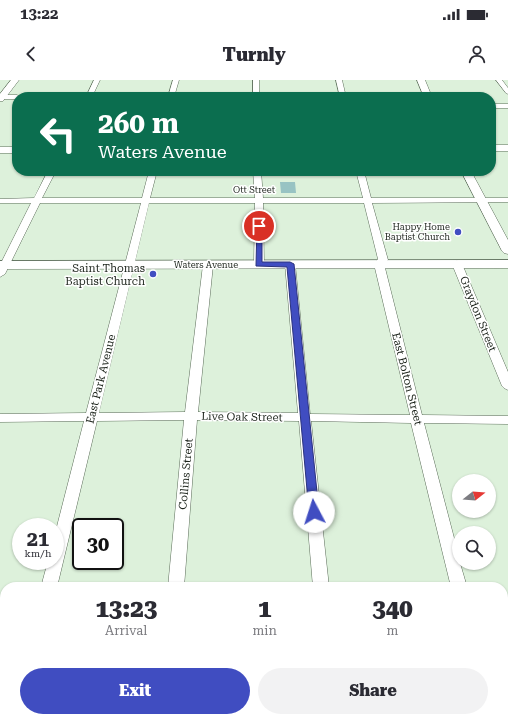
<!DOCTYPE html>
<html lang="en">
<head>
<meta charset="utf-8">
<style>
  :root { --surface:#fff; --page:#f2f2f3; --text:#2b2b33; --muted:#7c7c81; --accent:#404dc1 }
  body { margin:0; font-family:"Roboto Serif",serif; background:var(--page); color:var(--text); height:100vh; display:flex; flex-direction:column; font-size:15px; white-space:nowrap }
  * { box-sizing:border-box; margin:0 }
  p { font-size:13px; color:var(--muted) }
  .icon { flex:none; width:22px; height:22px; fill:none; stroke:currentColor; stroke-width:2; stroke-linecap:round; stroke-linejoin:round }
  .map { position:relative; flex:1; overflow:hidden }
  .side { position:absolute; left:0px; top:502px; width:508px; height:140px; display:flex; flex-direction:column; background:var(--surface); border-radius:16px 16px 0 0; box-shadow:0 1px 3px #0004 }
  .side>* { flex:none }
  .guide { position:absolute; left:12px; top:12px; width:484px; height:84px; border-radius:16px; box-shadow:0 1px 3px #0004; background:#0b6e4f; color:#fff; overflow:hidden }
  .needle { width:26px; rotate:73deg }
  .tools { position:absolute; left:452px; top:394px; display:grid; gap:8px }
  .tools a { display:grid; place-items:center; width:44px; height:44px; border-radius:50%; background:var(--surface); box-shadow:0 1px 3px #0004; font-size:20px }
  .speed { position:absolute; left:12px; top:438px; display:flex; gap:8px; font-size:20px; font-weight:700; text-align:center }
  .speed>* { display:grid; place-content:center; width:52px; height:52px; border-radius:50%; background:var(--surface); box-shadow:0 1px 3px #0004; line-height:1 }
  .speed small { font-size:10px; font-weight:400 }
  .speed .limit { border:2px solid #111; border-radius:6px; background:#fff; color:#111 }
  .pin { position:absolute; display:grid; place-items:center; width:34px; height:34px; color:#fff; margin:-17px; border:2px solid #fff; border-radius:50%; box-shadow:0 1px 4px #0007 }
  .me { position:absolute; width:44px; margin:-22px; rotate:355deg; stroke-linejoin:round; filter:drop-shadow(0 0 3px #0008) }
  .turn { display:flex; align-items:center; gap:14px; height:84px; padding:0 20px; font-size:18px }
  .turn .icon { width:52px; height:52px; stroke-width:2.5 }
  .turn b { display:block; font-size:28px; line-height:34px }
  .eta { display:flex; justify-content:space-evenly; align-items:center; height:68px; text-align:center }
  .eta b { font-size:24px; font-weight:800; line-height:28px }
  .button { display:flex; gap:8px; margin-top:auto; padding:8px 20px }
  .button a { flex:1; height:46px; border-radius:24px; background:var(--accent); color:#fff; font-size:16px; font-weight:800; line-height:46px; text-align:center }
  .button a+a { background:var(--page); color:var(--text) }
  .status { display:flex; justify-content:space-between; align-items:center; height:28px; padding:0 20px; background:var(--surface); direction:ltr }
  .status svg { height:11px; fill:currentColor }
  header { display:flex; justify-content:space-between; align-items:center; height:52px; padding:0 20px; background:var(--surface); font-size:18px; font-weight:800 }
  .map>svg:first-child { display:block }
  .water { fill:#98c3c3 }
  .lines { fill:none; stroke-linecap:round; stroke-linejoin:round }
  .minor-casing { stroke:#5b6c59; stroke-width:1 }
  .major-casing { stroke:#5b6c59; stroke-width:1 }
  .minor { fill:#fff; fill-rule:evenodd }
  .major { fill:#fff; fill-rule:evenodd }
  .route { fill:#404dc1; stroke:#2a327d }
  .poi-dot { fill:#404dc1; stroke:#fff; stroke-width:1.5 }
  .labels { text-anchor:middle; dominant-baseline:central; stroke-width:3; stroke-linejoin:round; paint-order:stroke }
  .far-street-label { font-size:9px; fill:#1c231b; stroke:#fff }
  .far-poi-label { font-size:9px; fill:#1c231b; stroke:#fff; text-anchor:end }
  .poi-label { font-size:11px; fill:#1c231b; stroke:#fff; text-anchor:end }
  .street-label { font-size:11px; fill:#1c231b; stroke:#fff }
</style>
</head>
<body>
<div class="status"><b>13:22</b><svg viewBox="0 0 49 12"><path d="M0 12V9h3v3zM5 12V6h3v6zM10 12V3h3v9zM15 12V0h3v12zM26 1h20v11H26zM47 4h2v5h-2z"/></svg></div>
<header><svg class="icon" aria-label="back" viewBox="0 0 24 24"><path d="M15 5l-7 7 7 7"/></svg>Turnly<svg class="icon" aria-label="person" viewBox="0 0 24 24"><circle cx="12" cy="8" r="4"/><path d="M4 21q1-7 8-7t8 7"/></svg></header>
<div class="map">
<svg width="508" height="642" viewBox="0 0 508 642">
  <rect width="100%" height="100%" fill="#ddf1db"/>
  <!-- water -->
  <polygon class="water" points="280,102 295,102 296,113 281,113"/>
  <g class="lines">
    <!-- minor casing -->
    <g class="minor-casing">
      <g id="minor">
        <polygon points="94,0 100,0 92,17 86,17"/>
        <polygon points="173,0 179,0 174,17 168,17"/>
        <rect x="253" y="0" width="6" height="17"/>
        <polygon points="336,0 342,0 346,17 340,17"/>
        <polygon points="496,0 502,0 508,8 508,14 506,13"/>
        <polygon points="0,15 17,15 20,17 17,17 17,19 0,19"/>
        <polygon points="40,15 48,17 37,17"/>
        <rect x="491" y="24" width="17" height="4"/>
        <path d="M48,91H56L42,118H142L149,91H157L150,118H255L253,91H261L263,118H363L356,91H364L371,118H508V122L372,123L388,180L384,184L422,335L508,336V344L424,343L459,477V483H460L467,507H451L411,343L311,341L329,507H313L299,341L197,340L184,507H168L184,340L97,341L57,507H41L48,481H55V454L84,341L0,342V334L86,333L141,123H40L5,194L0,197V185L31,123H0V119L34,118ZM149,123H255L254,184L259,187L264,184L263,123H364L378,179L374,184L410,335L310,334L295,184L290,181L285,184L298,333L198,332L213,185L208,182L203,185L185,332L99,333Z"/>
        <polygon points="457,181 462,184 508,292 508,310 504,308 502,306 452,184"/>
        <rect x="503" y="614" width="5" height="16"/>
        <rect x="0" y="616" width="5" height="16"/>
        <polygon points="8,637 26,637 24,642 6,642"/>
        <rect x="155" y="637" width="18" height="5"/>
        <rect x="323" y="637" width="18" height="5"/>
        <polygon points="483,637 501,637 502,642 484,642"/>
      </g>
    </g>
    <!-- major casing -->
    <g class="major-casing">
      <g id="major">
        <polygon points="11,0 19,0 3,21 0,21 0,14"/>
        <polygon points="417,0 425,0 432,17 424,17"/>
        <rect x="491" y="65" width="17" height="6"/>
        <rect x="0" y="67" width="17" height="6"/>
        <polygon points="461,91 471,91 508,160 508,174 504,173 502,171"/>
        <polygon points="508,180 508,188 0,189 0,181"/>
      </g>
    </g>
    <!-- minor -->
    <use href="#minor" class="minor"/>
    <!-- major -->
    <use href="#major" class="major"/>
  </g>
  <!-- route -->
  <polygon class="route" points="257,144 262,146 262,182 290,182 294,184 319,432 318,435 310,435 309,432 287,187 256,186"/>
  <!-- markers -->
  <g class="poi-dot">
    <circle cx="458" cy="152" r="4"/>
    <circle cx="153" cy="194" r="4"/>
  </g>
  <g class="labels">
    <!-- far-street labels -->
    <g class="far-street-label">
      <text x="254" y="110">Ott Street</text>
      <text x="206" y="185">Waters Avenue</text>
    </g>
    <!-- far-poi labels -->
    <g class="far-poi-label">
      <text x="450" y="147">Happy Home<tspan x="450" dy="10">Baptist Church</tspan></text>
    </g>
    <!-- poi labels -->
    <g class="poi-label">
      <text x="145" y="188">Saint Thomas<tspan x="145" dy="13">Baptist Church</tspan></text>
    </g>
    <!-- street labels -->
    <g class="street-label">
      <text transform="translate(478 234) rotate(68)">Graydon Street</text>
      <text transform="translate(101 299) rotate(-76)">East Park Avenue</text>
      <text transform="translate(407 299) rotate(76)">East Bolton Street</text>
      <text transform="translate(242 337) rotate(1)">Live Oak Street</text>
      <text transform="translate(186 394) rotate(-85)">Collins Street</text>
    </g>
  </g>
</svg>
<div class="tools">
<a><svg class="needle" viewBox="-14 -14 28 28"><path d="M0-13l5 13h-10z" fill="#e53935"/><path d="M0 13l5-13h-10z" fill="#7c7c81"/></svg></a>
<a><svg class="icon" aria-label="search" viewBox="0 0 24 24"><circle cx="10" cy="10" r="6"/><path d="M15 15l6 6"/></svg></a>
</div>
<div class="speed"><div>21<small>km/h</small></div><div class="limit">30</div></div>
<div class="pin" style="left:259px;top:146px;background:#d93025"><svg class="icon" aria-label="arrive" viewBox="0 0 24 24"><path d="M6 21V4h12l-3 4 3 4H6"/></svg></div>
<svg class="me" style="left:314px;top:432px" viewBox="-20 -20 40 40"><circle r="19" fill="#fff"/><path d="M0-13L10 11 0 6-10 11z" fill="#404dc1"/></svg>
<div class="guide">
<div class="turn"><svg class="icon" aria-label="left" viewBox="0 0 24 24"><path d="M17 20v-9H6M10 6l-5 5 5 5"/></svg><div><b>260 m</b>Waters Avenue</div></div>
</div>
<section class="side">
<div class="eta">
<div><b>13:23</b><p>Arrival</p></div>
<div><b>1</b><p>min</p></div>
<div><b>340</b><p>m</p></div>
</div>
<div class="button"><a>Exit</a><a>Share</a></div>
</section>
</div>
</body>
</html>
